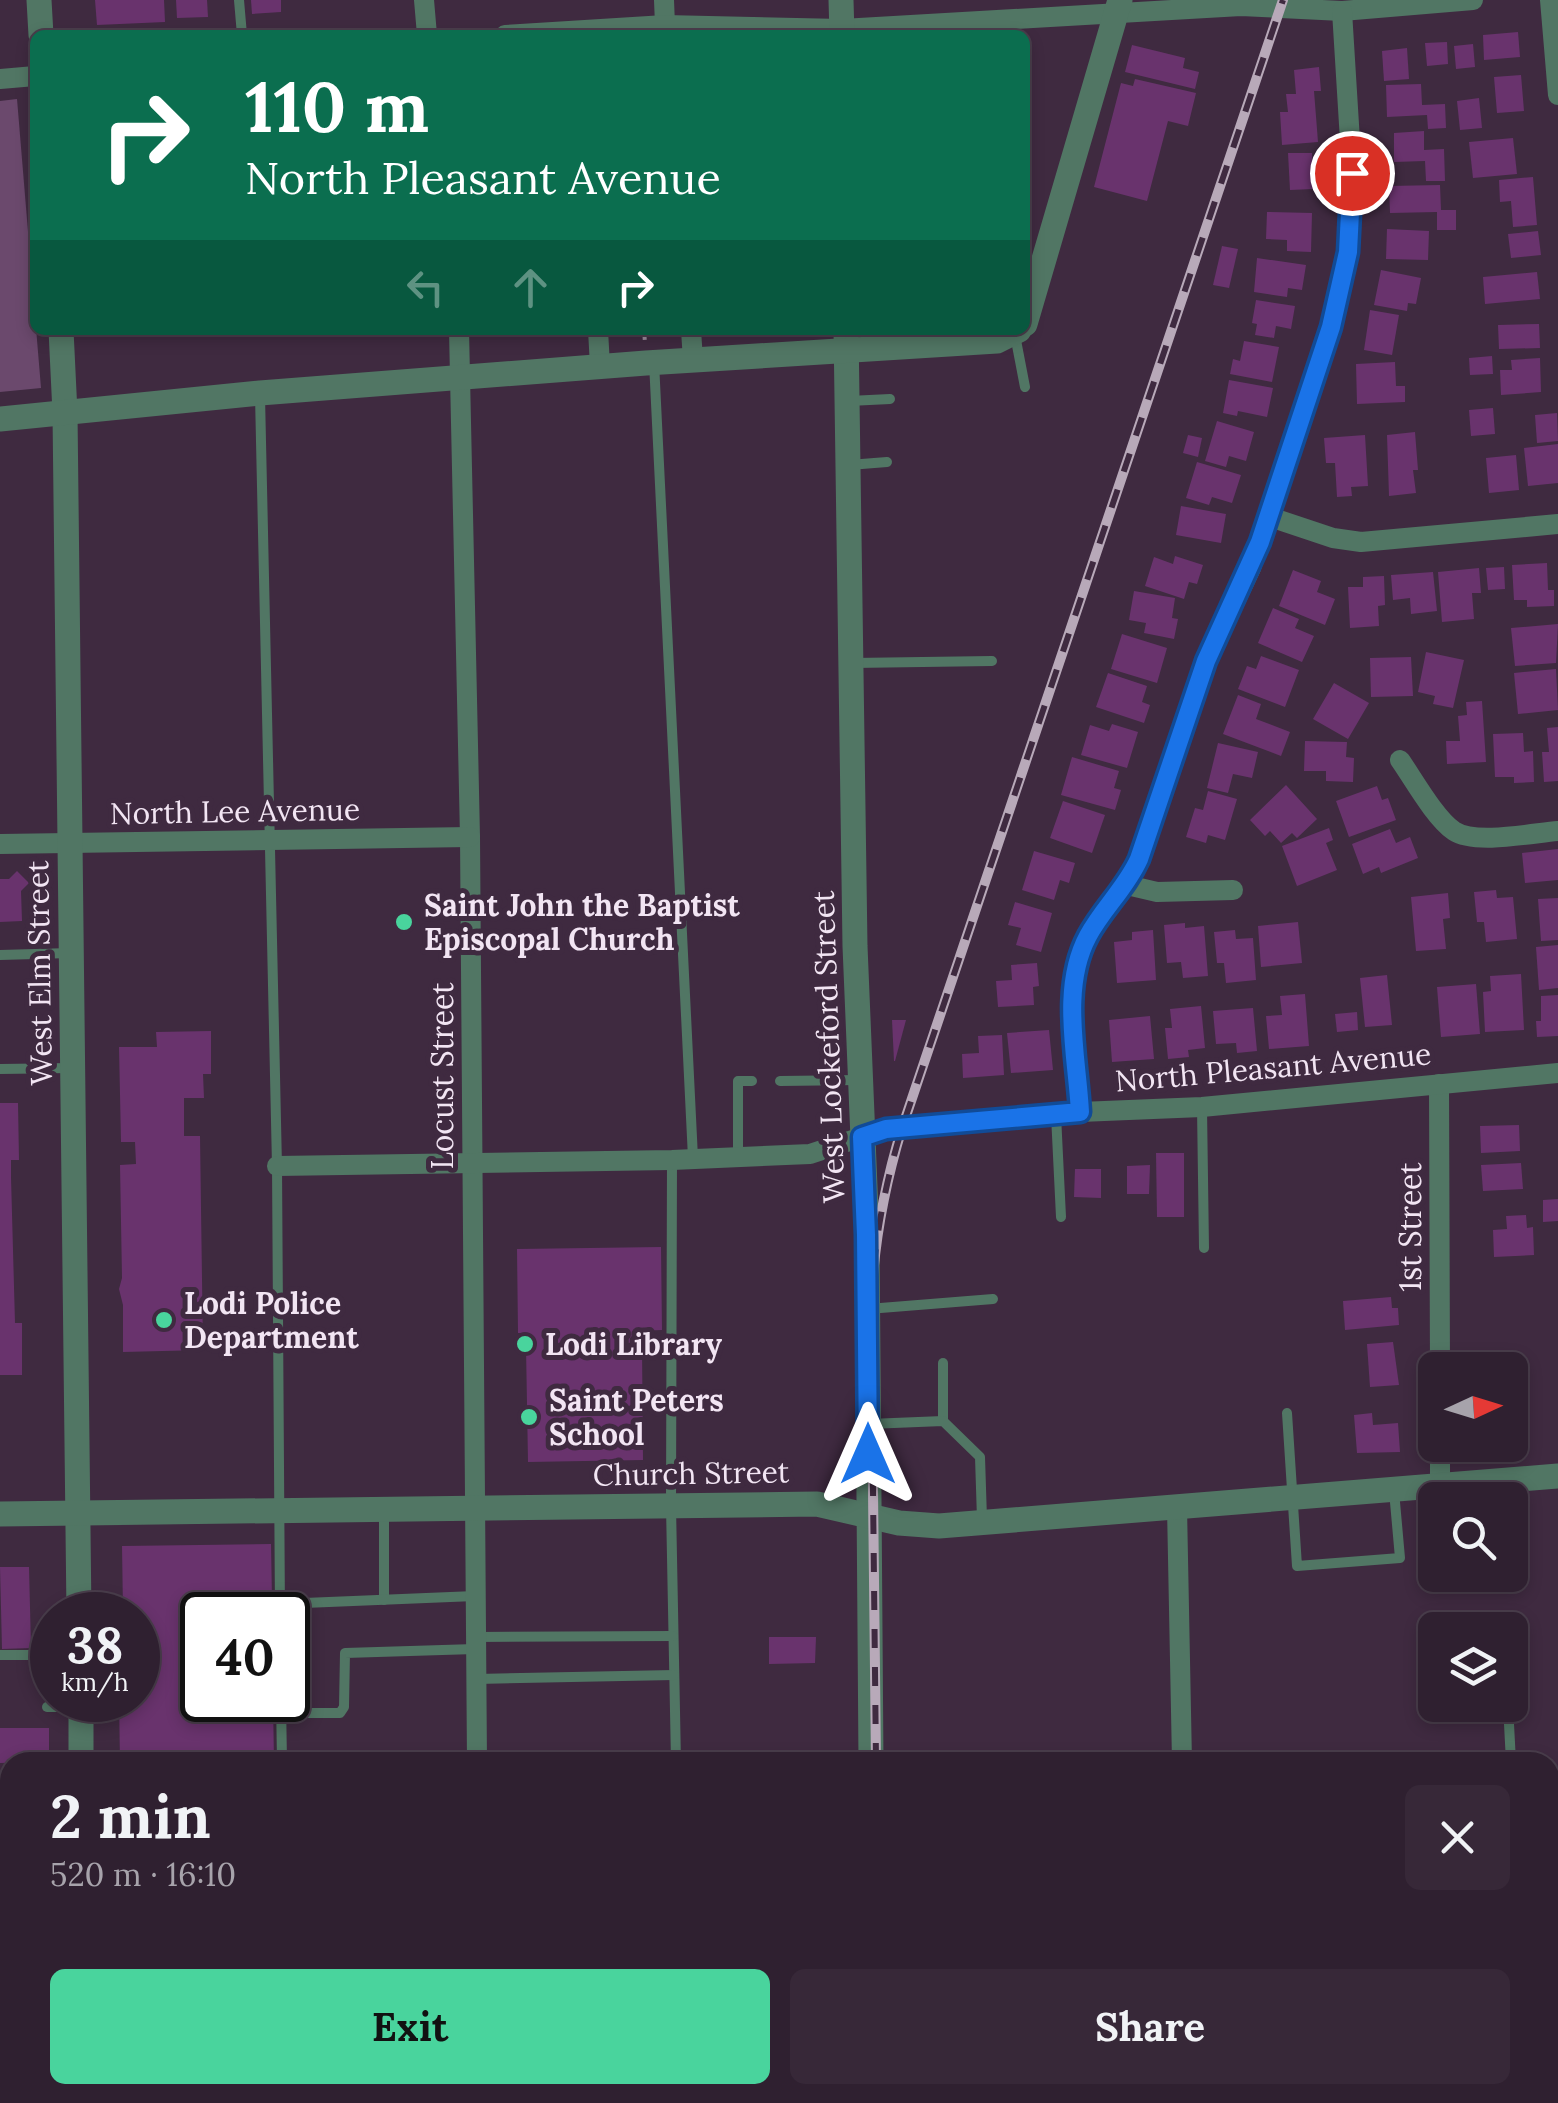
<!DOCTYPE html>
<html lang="en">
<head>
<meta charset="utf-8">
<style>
  :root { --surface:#2f2030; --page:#372838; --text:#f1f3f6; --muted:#a7a3ab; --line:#4a3e4c; --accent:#49d49d }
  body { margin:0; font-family:Lora,serif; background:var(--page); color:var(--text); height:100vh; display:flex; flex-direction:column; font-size:38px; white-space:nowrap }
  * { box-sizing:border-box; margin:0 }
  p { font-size:32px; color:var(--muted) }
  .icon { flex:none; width:55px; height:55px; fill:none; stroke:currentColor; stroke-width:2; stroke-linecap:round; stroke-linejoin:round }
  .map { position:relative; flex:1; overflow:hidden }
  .panel { position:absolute; left:0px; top:1752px; width:1560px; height:352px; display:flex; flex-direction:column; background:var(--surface); border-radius:30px 30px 0 0; box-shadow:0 5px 15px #0003,0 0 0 2px var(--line) }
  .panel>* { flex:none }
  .guide { position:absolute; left:30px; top:30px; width:1000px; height:305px; border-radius:15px; box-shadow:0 5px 15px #0003,0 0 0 2px var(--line); background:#0b6e4f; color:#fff; overflow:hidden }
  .needle { width:65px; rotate:86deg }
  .tools { position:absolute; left:1418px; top:1352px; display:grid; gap:20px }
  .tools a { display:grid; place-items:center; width:110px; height:110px; border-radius:15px; background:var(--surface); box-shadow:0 5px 15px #0003,0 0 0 2px var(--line); font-size:50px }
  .speed { position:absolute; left:30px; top:1592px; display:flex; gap:20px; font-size:50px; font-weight:700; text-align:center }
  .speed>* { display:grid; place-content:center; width:130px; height:130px; border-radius:50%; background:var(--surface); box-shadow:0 5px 15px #0003,0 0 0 2px var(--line); line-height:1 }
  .speed small { font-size:25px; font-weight:400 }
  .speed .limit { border:5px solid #111; border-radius:15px; background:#fff; color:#111 }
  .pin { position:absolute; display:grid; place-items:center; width:85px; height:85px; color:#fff; margin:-42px; border:5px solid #fff; border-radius:50%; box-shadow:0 2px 10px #0007 }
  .me { position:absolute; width:110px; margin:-55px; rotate:0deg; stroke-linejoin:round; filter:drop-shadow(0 0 8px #0008) }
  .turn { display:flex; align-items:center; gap:35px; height:210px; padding:0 50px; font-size:45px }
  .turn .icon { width:130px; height:130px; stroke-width:2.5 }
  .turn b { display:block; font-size:70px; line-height:85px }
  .lanes { display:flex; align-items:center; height:95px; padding:0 50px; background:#0003; justify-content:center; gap:50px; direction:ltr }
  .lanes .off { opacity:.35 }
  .round { display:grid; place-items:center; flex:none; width:105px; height:105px; border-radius:15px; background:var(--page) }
  .summary { display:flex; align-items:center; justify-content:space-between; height:170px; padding:0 50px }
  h1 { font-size:60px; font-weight:700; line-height:75px }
  .primary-button { display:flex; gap:20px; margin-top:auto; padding:20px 50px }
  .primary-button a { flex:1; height:115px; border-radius:15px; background:var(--accent); color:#111; font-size:40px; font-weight:700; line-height:115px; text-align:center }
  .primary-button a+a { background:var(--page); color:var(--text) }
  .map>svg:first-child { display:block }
  .green { fill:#6b496d }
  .building { fill:#69336d }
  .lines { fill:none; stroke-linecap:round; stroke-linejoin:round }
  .path { stroke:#9b8b9c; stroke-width:4; stroke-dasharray:10 5; stroke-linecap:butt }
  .service { stroke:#517664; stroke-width:10 }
  .minor { stroke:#517664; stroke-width:20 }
  .tertiary { stroke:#517664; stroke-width:25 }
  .rail-casing { stroke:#b8a9b9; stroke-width:10 }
  .rail { stroke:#3f2a40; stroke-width:6; stroke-dasharray:19; stroke-linecap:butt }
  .route-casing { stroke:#114b97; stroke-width:25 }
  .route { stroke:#1a73e8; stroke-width:18 }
  .poi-dot { fill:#49d49d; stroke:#3f2a40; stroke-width:4 }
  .labels { text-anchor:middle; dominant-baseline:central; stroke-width:10; stroke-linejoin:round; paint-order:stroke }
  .street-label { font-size:30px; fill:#f2e5f3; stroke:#3f2a40 }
  .poi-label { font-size:30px; font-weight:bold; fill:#f2e5f3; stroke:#3f2a40; text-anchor:start }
</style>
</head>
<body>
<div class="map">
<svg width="1558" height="2103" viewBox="0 0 1558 2103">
  <rect width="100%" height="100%" fill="#3f2a40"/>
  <!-- green -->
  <polygon class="green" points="17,99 41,388 0,392 0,101"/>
  <!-- building -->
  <g class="building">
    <polygon points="95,0 164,0 165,22 97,25"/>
    <polygon points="176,0 207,0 208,17 177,18"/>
    <polygon points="251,0 281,0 281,12 252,14"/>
    <polygon points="1518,32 1520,57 1484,60 1483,35"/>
    <polygon points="1447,42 1448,64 1427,66 1425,43"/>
    <polygon points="1473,44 1475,67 1456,69 1454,46"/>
    <polygon points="1132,45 1185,58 1183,68 1199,72 1195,89 1125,72"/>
    <polygon points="1407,48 1409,79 1384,81 1382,51"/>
    <polygon points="1319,67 1321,91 1314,91 1318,142 1282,145 1280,112 1288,112 1286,94 1296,94 1294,70"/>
    <polygon points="1521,75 1524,111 1497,113 1494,77"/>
    <polygon points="1135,79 1196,93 1188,126 1168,121 1147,201 1094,187 1121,83 1133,86"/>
    <polygon points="1421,84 1422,105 1445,104 1446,128 1428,129 1427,115 1387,117 1386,85"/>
    <polygon points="1479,98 1482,128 1460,130 1457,101"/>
    <polygon points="1424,131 1424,150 1444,149 1445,181 1426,181 1425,161 1394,162 1394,133"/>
    <polygon points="1513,138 1517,174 1473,178 1469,142"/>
    <polygon points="1288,153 1312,153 1313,189 1290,190"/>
    <polygon points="1533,177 1537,225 1513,227 1511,201 1500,202 1499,180"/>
    <polygon points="1440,185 1441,210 1456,210 1456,230 1437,230 1437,212 1390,213 1389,186"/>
    <polygon points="1267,212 1312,213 1311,252 1287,251 1287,240 1266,239"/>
    <polygon points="1387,229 1429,231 1428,260 1386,259"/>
    <polygon points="1538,231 1541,255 1511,258 1508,234"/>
    <polygon points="1222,246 1238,249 1229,288 1213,285"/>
    <polygon points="1257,258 1306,265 1302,290 1288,288 1287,297 1254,292"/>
    <polygon points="1381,270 1421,278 1416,304 1408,303 1407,311 1374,305"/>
    <polygon points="1537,272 1540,299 1485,304 1483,277"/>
    <polygon points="1256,300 1295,306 1291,329 1276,326 1274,338 1255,335 1257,324 1252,323"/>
    <polygon points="1370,310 1399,315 1392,355 1364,350"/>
    <polygon points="1539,324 1540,348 1499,349 1498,325"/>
    <polygon points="1244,341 1279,347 1272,382 1230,374 1233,359 1240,361"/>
    <polygon points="1492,356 1493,374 1470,375 1469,358"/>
    <polygon points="1540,358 1541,392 1501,395 1500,370 1512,370 1511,360"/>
    <polygon points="1395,362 1396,386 1405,386 1405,402 1357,404 1356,364"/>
    <polygon points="1229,380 1273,388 1267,417 1238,411 1237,416 1223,413"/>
    <polygon points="1493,408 1495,434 1471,436 1469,410"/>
    <polygon points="1557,413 1558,441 1537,443 1535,415"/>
    <polygon points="1217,421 1254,432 1246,461 1229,456 1226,467 1205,461"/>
    <polygon points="1415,432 1418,470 1413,470 1416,493 1389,496 1387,435"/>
    <polygon points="1188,435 1202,438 1198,457 1183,453"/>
    <polygon points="1365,435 1368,486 1351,487 1352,496 1337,497 1335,463 1326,463 1324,438"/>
    <polygon points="1558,444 1558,483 1528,486 1524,448"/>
    <polygon points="1516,455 1519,490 1489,493 1486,458"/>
    <polygon points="1197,462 1241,475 1232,503 1212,497 1209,505 1186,498"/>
    <polygon points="1181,506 1226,514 1221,543 1176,535"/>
    <polygon points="1175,556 1203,565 1197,584 1189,582 1184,599 1145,586 1154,557 1173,564"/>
    <polygon points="1547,563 1548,590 1554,590 1554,606 1527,607 1527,600 1514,600 1512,565"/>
    <polygon points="1504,567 1505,589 1488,590 1486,568"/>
    <polygon points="1479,568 1481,593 1472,593 1474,619 1442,622 1438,572"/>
    <polygon points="1293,570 1321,581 1317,592 1335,599 1325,625 1279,606"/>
    <polygon points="1433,572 1437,611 1411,614 1410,598 1393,600 1391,575"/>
    <polygon points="1384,576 1385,605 1378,606 1379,626 1350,628 1348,587 1363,587 1363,577"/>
    <polygon points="1134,591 1175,598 1172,618 1178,619 1174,639 1144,633 1146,623 1129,620"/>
    <polygon points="1273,608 1299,619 1295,628 1314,636 1302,662 1258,643"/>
    <polygon points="1558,624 1556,663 1515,666 1511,628"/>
    <polygon points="1122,634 1167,648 1157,683 1111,669"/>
    <polygon points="1426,652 1464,660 1453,708 1433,704 1435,696 1418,692"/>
    <polygon points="1261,656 1299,670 1285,707 1238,689 1247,666 1256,669"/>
    <polygon points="1411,657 1413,696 1371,697 1370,658"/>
    <polygon points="1556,669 1558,710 1518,714 1514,673"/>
    <polygon points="1108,673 1147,686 1142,702 1150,705 1144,723 1096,707"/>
    <polygon points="1334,683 1369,703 1348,739 1313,719"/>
    <polygon points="1238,695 1261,704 1256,719 1290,732 1281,756 1223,734"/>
    <polygon points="1482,701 1486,762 1447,764 1446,741 1460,741 1458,716 1467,715 1466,702"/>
    <polygon points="1112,724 1138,732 1127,768 1081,755 1090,725 1109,731"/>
    <polygon points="1558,727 1558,781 1544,782 1542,752 1549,752 1547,728"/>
    <polygon points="1523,733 1524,752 1533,751 1534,782 1514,783 1514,777 1495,777 1493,734"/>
    <polygon points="1305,741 1347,742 1346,757 1354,758 1353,782 1326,781 1326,771 1304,771"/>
    <polygon points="1218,743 1258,752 1252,778 1233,774 1228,793 1207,788"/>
    <polygon points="1072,757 1119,771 1114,788 1121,790 1115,810 1061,795"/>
    <polygon points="1286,785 1317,819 1297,838 1292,833 1281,843 1270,831 1265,836 1250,820"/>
    <polygon points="1377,786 1382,800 1388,798 1396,820 1349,837 1336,801"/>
    <polygon points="1208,791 1237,799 1225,840 1208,835 1206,843 1186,837 1195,808 1203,810"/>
    <polygon points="1063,801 1105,815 1092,853 1050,838"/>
    <polygon points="1329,828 1333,840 1326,843 1337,870 1297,886 1282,846"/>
    <polygon points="1390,829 1396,843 1410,837 1418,858 1381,873 1379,867 1363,874 1352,844"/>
    <polygon points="1558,849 1558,880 1525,883 1522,853"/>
    <polygon points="1034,851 1075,863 1069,883 1060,880 1054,900 1022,890"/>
    <polygon points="17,871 29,883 21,891 22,921 0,922 0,879 9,879"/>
    <polygon points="1496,890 1497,898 1513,897 1517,939 1486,942 1484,922 1477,922 1474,892"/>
    <polygon points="1448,893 1450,918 1443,919 1446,949 1416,951 1411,897"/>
    <polygon points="1558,898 1558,940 1541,941 1538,899"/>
    <polygon points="1015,902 1052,913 1041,952 1016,945 1021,928 1008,925"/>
    <polygon points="1298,922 1302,963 1261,967 1258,926"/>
    <polygon points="1185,923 1185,928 1204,926 1208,976 1183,978 1181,962 1167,963 1164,925"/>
    <polygon points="1153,930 1156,980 1117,983 1114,942 1132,940 1132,932"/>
    <polygon points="1235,930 1236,939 1253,938 1256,980 1226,983 1224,963 1217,963 1214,932"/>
    <polygon points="1558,945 1558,988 1539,990 1536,947"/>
    <polygon points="1037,963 1039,986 1033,987 1034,1005 998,1007 996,981 1012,980 1011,965"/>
    <polygon points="1521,974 1524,1030 1485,1032 1483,992 1491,991 1490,976"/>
    <polygon points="1387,975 1392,1025 1365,1027 1360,978"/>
    <polygon points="1476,984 1480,1034 1441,1037 1437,987"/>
    <polygon points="1305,994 1309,1046 1269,1049 1266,1016 1282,1015 1280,996"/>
    <polygon points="1558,995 1558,1036 1537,1037 1536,1021 1541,1021 1541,996"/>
    <polygon points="1201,1006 1205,1048 1188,1050 1189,1057 1168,1059 1165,1028 1172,1028 1170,1009"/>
    <polygon points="1253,1008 1257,1051 1237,1053 1236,1043 1216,1044 1213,1011"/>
    <polygon points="1357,1012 1358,1030 1337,1032 1335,1014"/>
    <polygon points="1150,1016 1154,1059 1112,1062 1109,1020"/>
    <polygon points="892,1020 906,1020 895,1061 894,1061"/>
    <polygon points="1049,1030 1053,1070 1011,1073 1007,1033"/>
    <polygon points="211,1031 211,1074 203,1074 204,1098 184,1098 184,1136 200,1136 203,1350 123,1352 123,1305 119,1289 122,1278 120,1165 136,1164 135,1142 121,1142 119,1047 157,1047 156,1032"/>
    <polygon points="1002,1035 1004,1075 963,1078 962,1054 979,1053 978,1036"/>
    <polygon points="0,1103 18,1103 19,1160 11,1160 11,1177 15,1323 22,1323 22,1375 0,1375"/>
    <polygon points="1519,1125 1520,1151 1481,1153 1480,1126"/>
    <polygon points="1156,1153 1184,1153 1184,1217 1157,1217"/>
    <polygon points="1521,1163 1523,1189 1483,1191 1481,1165"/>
    <polygon points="1150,1165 1149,1194 1127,1194 1127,1166"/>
    <polygon points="1075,1169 1101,1169 1101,1198 1074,1197"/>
    <polygon points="1558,1199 1558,1221 1543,1222 1543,1200"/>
    <polygon points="1526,1215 1527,1228 1533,1227 1534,1255 1494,1257 1493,1230 1507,1229 1506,1216"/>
    <polygon points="661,1247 662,1330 635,1331 635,1346 642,1346 643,1460 528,1462 526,1347 529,1347 529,1333 518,1333 517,1249"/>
    <polygon points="1391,1297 1392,1308 1398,1308 1399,1325 1345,1330 1343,1301"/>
    <polygon points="1393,1342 1399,1385 1370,1387 1367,1344"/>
    <polygon points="1372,1413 1373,1425 1398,1423 1400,1452 1357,1453 1354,1415"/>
    <polygon points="271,1544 272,1600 263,1600 263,1615 202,1615 202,1700 273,1700 274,1762 120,1762 119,1700 138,1700 138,1615 117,1615 117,1611 123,1611 122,1546"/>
    <polygon points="0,1567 29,1567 31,1648 2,1649"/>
    <polygon points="769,1637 816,1637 815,1663 769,1664"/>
    <polygon points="0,1728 49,1728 49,1762 0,1763"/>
    <rect x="0" y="1907" width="10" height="138"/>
    <rect x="10" y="2095" width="44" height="8"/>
    <rect x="296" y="2095" width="23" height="8"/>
    <rect x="342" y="2095" width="33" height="8"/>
    <rect x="517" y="2095" width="135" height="8"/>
    <rect x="1312" y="2095" width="70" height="8"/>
  </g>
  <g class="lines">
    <!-- path -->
    <polyline class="path" points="644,330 645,343"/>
    <!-- service -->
    <g class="service">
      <polyline points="239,0 242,35"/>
      <polyline points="1015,335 1025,387"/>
      <polyline points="654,362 693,1158"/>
      <polyline points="260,396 277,1166 280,1615"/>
      <polyline points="849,401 890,399"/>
      <polyline points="849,465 887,462"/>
      <polyline points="853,663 992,661"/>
      <polyline points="0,955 70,953"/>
      <polyline points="0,1069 73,1068"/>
      <polyline points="780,1081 859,1080"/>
      <polyline points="1202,1108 1204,1248"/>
      <polyline points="1056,1115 1061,1217"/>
      <polyline points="738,1157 738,1081 752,1081"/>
      <polyline points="672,1160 671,1506 676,1762"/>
      <polyline points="868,1309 993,1299"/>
      <polyline points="943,1363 943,1421"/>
      <polyline points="1287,1413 1297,1566 1400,1558 1394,1491"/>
      <polyline points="869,1424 943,1421 980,1457 982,1519"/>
      <polyline points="384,1511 384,1600"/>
      <polyline points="280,1604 475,1596"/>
      <polyline points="475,1637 673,1636"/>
      <polyline points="0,1655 52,1655"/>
      <polyline points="477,1679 674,1675"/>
      <polyline points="281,1700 282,1762"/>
      <polyline points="1508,1705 1511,1762"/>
      <polyline points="47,1707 80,1707"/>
      <polyline points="281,1713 340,1713 344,1707 345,1653 475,1649"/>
      <polyline points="0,2059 10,2059"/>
      <polyline points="287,2095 287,2103"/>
      <polyline points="682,2095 682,2103"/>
    </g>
    <!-- minor -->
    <g class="minor">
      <polyline points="424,0 427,35"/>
      <polyline points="664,0 665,25"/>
      <polyline points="1550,0 1558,95"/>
      <polyline points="505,35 665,25 842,29 1241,6 1342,11 1473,0"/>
      <polyline points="0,79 35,76"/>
      <polyline points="459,330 470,837 477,1762"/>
      <polyline points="598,330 600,366"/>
      <polyline points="691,330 693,360"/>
      <polyline points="1270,517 1333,538 1361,542 1558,524"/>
      <path d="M1400,760C1414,780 1435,818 1454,831C1475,845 1533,833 1558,831"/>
      <polyline points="0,844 470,837"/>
      <polyline points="1127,885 1157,892 1233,890"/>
      <polyline points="1439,1084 1440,1370"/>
      <path d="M1080,1112C1076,1056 1060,988 1088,936C1103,908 1126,888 1139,859L1207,661L1251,568L1331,327L1348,252L1352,173L1342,11"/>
      <polyline points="277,1166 672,1160 810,1154 886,1129 1080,1112 1202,1107 1558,1073"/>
      <polyline points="1440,1445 1440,1484"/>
      <polyline points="1177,1507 1182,1762"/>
      <polyline points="1550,1851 1558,1850"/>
      <polyline points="0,1873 10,1873"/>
      <polyline points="483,2095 483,2103"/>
      <polyline points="1188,2095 1188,2103"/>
    </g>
    <!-- tertiary -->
    <g class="tertiary">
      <polyline points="39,0 41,35"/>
      <polyline points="841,0 842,35"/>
      <polyline points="1025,324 1120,0"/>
      <polyline points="61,330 65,413 79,1615"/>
      <polyline points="846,330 855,946 867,1235 871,1762"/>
      <polyline points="0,419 260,393 646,363 997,341 1019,330"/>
      <polyline points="0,1514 817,1504 899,1523 939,1526 1558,1476"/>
      <polyline points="81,1700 81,1762"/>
      <polyline points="94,2095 94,2103"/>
      <polyline points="876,2095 876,2103"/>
    </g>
    <!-- rail casing -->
    <g class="rail-casing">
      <g id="rail">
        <path d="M876,1762L871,1309C873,1247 884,1187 902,1128L1283,0"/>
        <polyline points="881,2103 881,2095"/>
      </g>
    </g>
    <!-- rail -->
    <use href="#rail" class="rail"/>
  </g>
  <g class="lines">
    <!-- route casing -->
    <g class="route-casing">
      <path id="route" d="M868,1454L866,1235L862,1137L886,1129L1080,1112C1077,1056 1060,988 1088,936C1103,908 1126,888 1139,859L1206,661L1260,542L1331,327L1348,252L1352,173"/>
    </g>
    <!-- route -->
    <use href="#route" class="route"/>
  </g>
  <!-- markers -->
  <g class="poi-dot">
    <circle cx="404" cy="922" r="10"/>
    <circle cx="164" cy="1320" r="10"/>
    <circle cx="525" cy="1344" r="10"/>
    <circle cx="529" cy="1417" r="10"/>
  </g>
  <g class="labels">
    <!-- street labels -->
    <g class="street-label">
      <text transform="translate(235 811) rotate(-1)">North Lee Avenue</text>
      <text transform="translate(39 973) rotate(-91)">West Elm Street</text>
      <text transform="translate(828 1047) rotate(-92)">West Lockeford Street</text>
      <text transform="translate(1273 1067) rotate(-5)">North Pleasant Avenue</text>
      <text transform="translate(442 1076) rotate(-90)">Locust Street</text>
      <text transform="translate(1410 1227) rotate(-90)">1st Street</text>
      <text transform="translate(691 1473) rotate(-1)">Church Street</text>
    </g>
    <!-- poi labels -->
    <g class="poi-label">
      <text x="424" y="905">Saint John the Baptist<tspan x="424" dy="34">Episcopal Church</tspan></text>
      <text x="184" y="1303">Lodi Police<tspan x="184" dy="34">Department</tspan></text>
      <text x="545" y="1344">Lodi Library</text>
      <text x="549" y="1400">Saint Peters<tspan x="549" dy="34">School</tspan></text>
    </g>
  </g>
</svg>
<div class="tools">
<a><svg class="needle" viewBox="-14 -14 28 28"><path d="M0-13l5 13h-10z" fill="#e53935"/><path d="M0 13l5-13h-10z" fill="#a7a3ab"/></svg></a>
<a><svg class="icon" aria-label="search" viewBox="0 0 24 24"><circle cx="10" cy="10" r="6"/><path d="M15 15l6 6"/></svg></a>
<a><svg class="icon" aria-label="layers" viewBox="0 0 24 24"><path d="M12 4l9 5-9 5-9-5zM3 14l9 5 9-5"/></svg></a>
</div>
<div class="speed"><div>38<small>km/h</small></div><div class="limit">40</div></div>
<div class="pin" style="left:1352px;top:173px;background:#d93025"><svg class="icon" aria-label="arrive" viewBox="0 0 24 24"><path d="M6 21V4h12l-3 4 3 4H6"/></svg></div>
<svg class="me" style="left:868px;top:1454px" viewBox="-20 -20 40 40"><path d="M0-17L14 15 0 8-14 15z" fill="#1a73e8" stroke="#fff" stroke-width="4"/></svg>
<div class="guide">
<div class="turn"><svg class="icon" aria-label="right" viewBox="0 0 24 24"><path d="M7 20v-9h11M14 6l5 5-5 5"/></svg><div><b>110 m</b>North Pleasant Avenue</div></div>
<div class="lanes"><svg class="icon off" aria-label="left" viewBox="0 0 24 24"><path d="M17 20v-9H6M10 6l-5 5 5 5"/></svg><svg class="icon off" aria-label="ahead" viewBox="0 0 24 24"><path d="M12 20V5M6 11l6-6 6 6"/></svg><svg class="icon" aria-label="right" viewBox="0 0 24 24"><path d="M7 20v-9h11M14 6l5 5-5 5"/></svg></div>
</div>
<section class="panel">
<div class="summary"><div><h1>2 min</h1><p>520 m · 16:10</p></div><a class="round"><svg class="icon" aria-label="close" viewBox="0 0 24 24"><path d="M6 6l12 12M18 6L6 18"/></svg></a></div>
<div class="primary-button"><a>Exit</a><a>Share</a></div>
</section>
</div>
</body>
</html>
